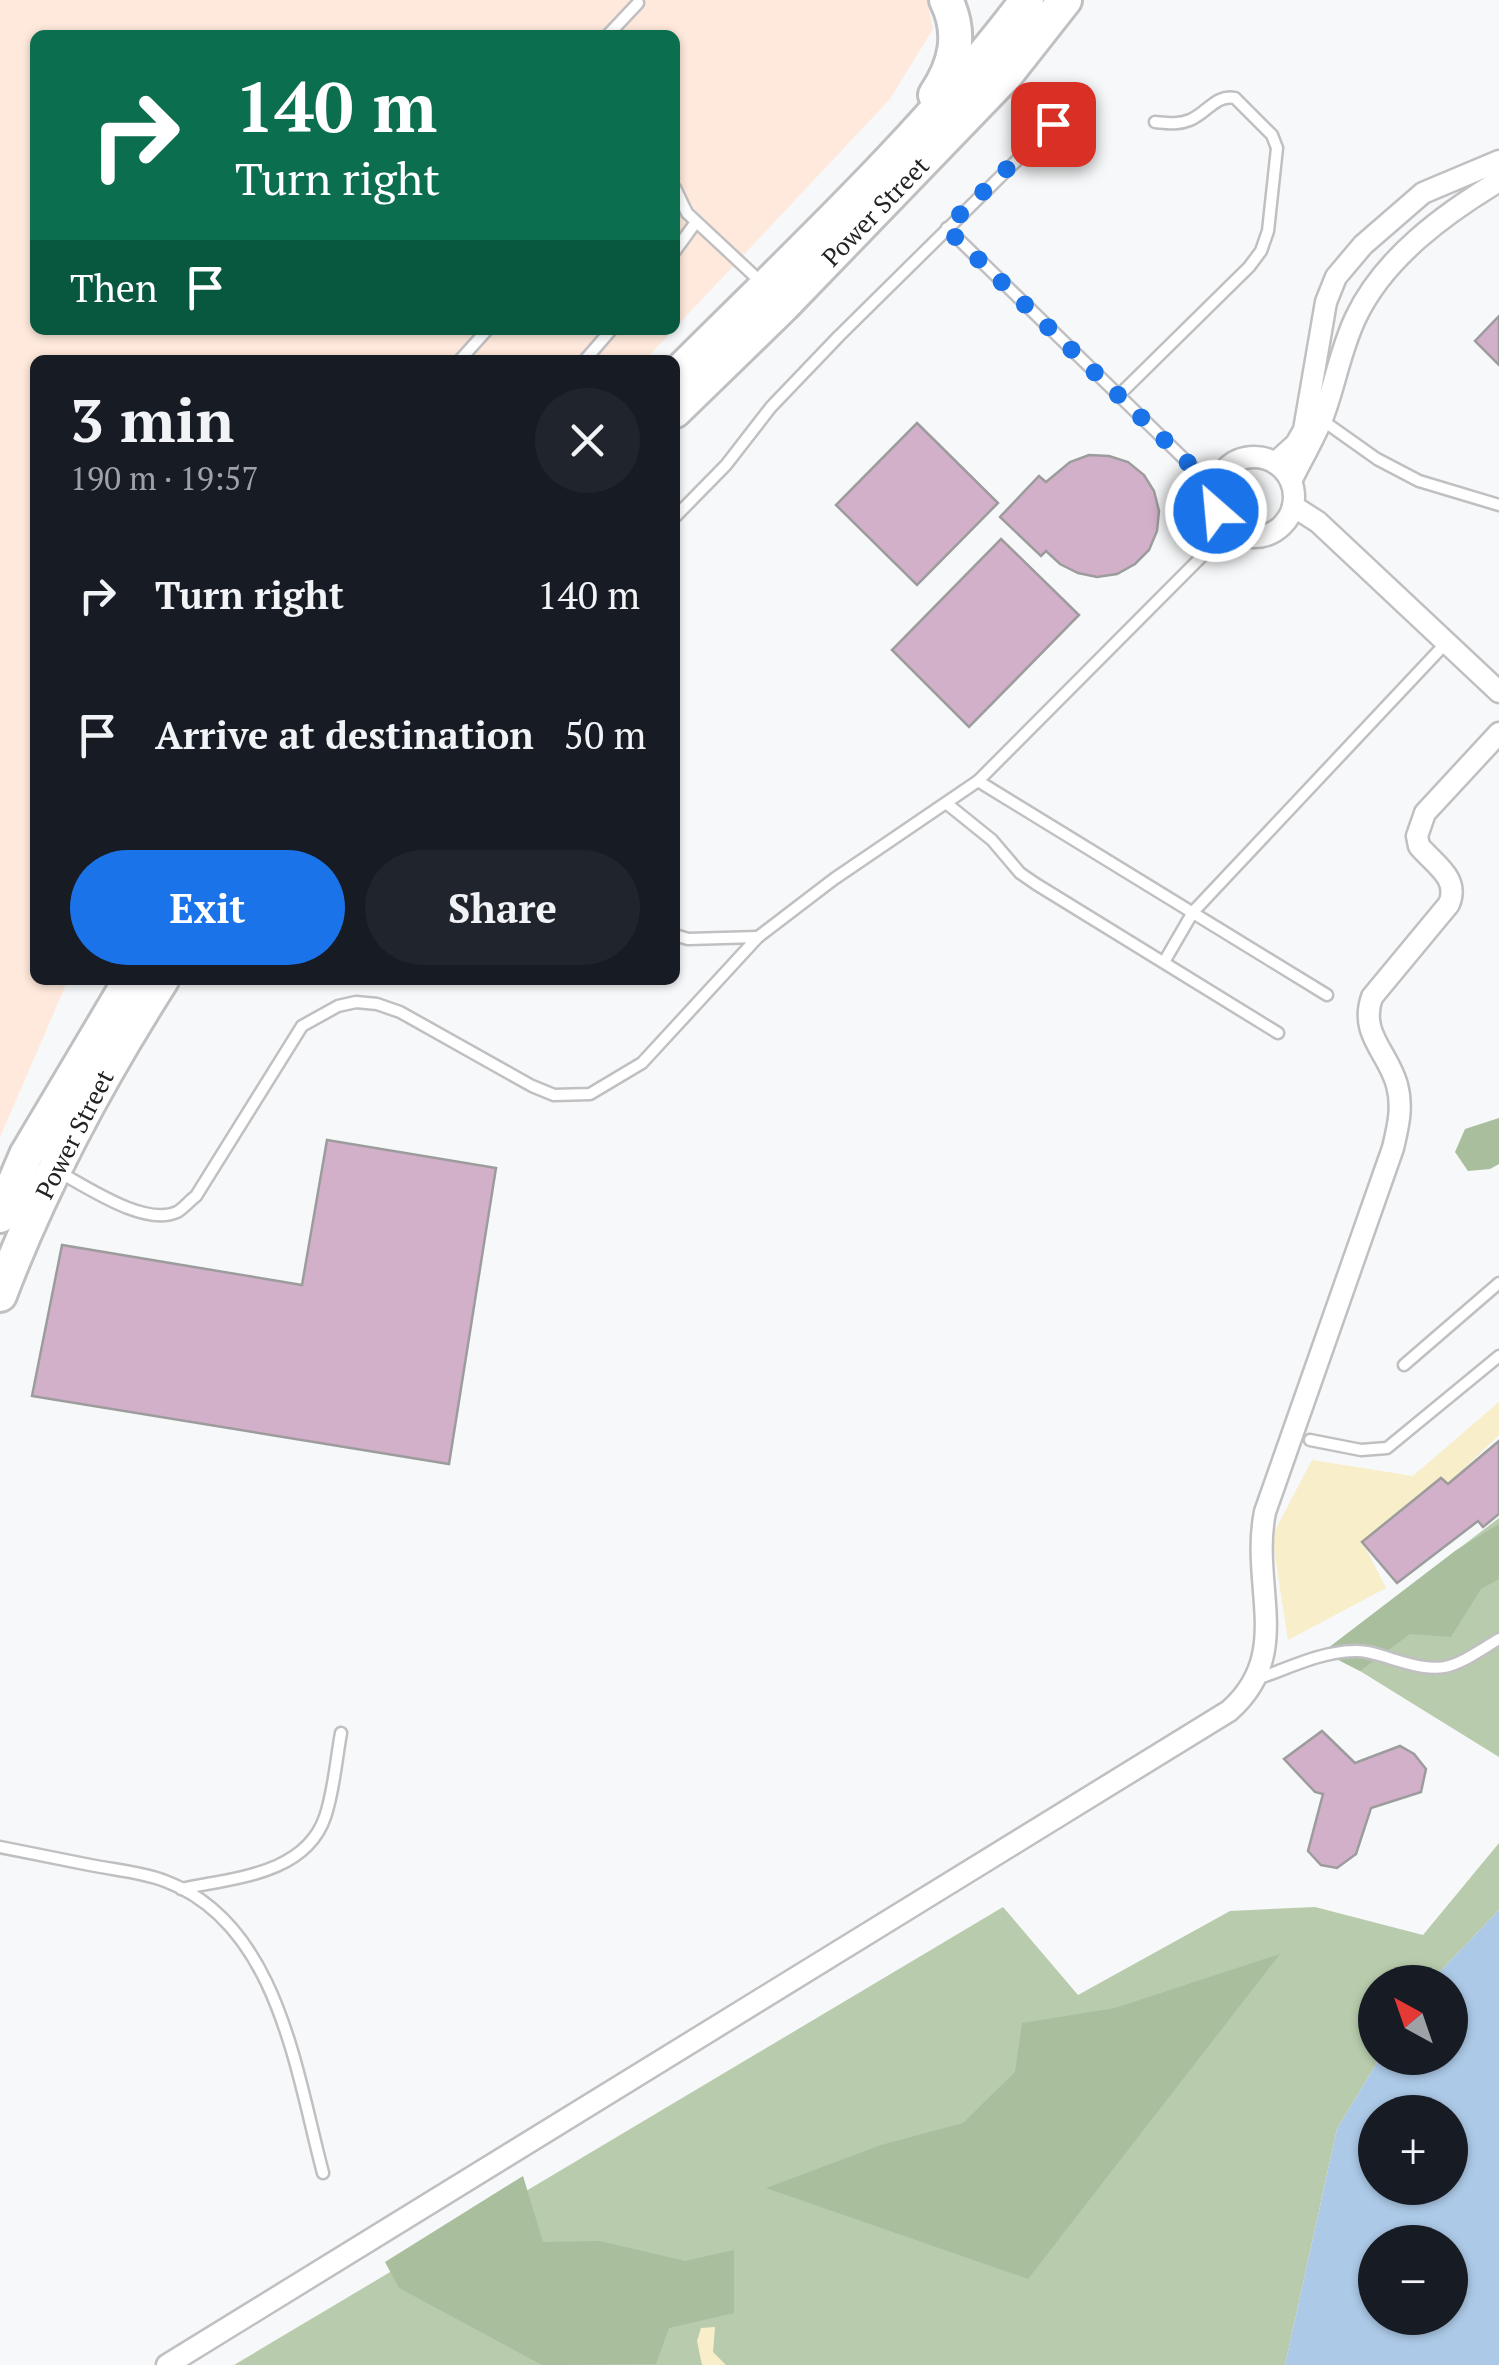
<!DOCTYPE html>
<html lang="en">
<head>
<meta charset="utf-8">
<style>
  :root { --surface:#171b24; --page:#20242c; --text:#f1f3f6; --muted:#9ea1a6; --accent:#1a73e8 }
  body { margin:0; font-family:"PT Serif",serif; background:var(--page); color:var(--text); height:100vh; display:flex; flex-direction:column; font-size:38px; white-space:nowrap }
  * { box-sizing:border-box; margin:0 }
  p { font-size:32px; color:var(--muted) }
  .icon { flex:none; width:55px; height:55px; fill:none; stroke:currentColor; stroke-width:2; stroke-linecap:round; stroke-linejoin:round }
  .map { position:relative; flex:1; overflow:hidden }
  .side { position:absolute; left:30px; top:355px; width:650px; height:630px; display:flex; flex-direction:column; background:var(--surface); border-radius:15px; box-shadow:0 2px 8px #0004 }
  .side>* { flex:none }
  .banner { position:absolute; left:30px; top:30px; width:650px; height:305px; border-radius:15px; box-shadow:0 2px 8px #0004; background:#0b6e4f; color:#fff; overflow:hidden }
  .needle { width:65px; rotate:320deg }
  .buttons { position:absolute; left:1358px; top:1965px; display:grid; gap:20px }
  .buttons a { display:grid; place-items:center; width:110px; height:110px; border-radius:50%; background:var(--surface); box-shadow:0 2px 8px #0004; font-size:50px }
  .pin { position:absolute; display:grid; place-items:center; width:85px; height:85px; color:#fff; margin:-42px; border-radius:20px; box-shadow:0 5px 15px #0006 }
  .me { position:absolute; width:110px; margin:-55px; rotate:333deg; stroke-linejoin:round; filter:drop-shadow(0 0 8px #0008) }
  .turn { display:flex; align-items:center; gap:35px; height:210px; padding:0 40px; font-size:45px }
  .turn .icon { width:130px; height:130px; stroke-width:2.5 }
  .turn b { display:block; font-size:70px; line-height:85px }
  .then { display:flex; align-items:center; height:95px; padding:0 40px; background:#0003; gap:20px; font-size:38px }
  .round { display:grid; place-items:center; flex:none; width:105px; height:105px; border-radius:52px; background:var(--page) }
  .headline { display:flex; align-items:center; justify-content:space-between; height:170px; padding:0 40px }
  h1 { font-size:60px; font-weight:700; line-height:75px }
  .cta { display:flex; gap:20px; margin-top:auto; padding:20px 40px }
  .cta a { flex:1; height:115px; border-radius:60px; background:var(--accent); color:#fff; font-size:40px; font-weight:700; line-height:115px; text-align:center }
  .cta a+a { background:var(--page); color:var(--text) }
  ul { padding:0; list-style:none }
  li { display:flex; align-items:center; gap:30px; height:140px; padding:0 40px }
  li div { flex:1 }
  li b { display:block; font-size:38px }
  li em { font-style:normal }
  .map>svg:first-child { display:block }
  .industrial { fill:#ffe9dc }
  .green { fill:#b8ccad }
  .forest { fill:#a8be9c }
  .sand { fill:#f8eec9 }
  .water { fill:#acc9e7; fill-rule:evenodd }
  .building { fill:#d3b0ca; stroke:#9d9c9d; stroke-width:2.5 }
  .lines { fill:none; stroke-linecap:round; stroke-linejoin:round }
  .lane-casing { stroke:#c0c0c2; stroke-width:15 }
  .street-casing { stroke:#c0c0c2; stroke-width:25 }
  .primary-casing { stroke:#c0c0c2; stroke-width:38 }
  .lane { stroke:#fff; stroke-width:10 }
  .street { stroke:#fff; stroke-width:20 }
  .primary { stroke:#fff; stroke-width:32 }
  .route { stroke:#1a73e8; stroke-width:18; stroke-dasharray:0 32.4 }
  .labels { text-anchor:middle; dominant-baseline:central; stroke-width:10; stroke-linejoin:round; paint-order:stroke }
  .street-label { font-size:25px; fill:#222; stroke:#fff }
</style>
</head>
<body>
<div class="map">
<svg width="1499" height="2365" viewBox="0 0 1499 2365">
  <rect width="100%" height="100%" fill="#f7f8f9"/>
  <!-- industrial -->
  <polygon class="industrial" points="0,0 927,0 933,29 890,99 675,328 675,35 35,35 35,330 673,330 645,360 35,360 35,980 68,980 0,1137"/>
  <!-- green -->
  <g class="green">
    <polygon points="1499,1518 1499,1757 1360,1671 1323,1652"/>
    <polygon points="1499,1843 1499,1910 1430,1982 1375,1982 1375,2058 1380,2058 1337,2129 1285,2365 234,2365 1003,1907 1078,1995 1230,1911 1315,1907 1423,1935"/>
  </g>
  <!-- forest -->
  <g class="forest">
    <polygon points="1499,1118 1499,1164 1490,1169 1468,1171 1455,1152 1465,1129"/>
    <polygon points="1499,1524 1499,1579 1481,1589 1451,1637 1410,1634 1360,1671 1323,1652 1455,1551"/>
    <polygon points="1280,1954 1028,2279 766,2188 881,2145 963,2123 1015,2072 1022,2023 1115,2008"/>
    <polygon points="523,2176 543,2242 600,2241 685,2261 734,2250 734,2313 669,2328 656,2364 542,2365 399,2288 385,2262"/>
  </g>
  <!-- sand -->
  <g class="sand">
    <polygon points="1499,1402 1499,1435 1448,1484 1441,1478 1362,1541 1386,1588 1288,1640 1272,1536 1312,1460 1413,1476"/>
    <polygon points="715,2327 713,2352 726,2365 702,2365 697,2341 701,2328"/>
  </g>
  <!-- water -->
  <path class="water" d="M1499,1910V2365H1285L1337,2129L1380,2058H1450V1982H1430ZM1375,2112H1450V2188H1375ZM1375,2242H1450V2318H1375Z"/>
  <!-- building -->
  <g class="building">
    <polygon points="1499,316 1499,365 1475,341"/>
    <polygon points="917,423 998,503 917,585 836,505"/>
    <polygon points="1089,455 1109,456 1128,462 1144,475 1154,491 1159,511 1157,531 1149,550 1135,564 1117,574 1097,577 1078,573 1060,564 1046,551 1041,556 1000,517 1039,476 1046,482 1070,462"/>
    <polygon points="1001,539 1079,615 969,727 892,650"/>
    <polygon points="327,1140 496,1168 449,1464 32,1396 62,1245 302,1285"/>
    <polygon points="1499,1441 1499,1514 1483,1527 1478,1521 1397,1583 1362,1542 1441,1478 1448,1484"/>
    <polygon points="1322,1731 1355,1763 1400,1746 1414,1754 1426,1769 1421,1792 1371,1808 1356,1854 1337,1868 1321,1865 1308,1851 1323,1794 1315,1792 1284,1759"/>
  </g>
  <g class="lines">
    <!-- lane casing -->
    <g class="lane-casing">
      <g id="lane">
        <polyline points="608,35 638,3"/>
        <polyline points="675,188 687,213 762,283"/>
        <polyline points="947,228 1215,489"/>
        <polyline points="675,251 696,222"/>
        <polyline points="460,360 487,330"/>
        <polyline points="585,360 611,330"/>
        <path d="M1119,395L1249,267L1261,251L1268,231L1277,148L1272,135L1235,98C1216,94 1207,113 1190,120C1178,125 1167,123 1155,122"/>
        <polyline points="1322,420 1377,459 1419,481 1499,505"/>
        <polyline points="675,517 726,465 771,407 839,336 1080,98"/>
        <polyline points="978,781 1327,995"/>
        <polyline points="946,803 992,840 1020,873 1036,884 1278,1033"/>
        <polyline points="675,935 688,939 758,937"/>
        <polyline points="1164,962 1193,912 1446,643"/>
        <path d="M57,1171C86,1186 144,1227 177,1212C183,1209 190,1200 196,1196L302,1026L338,1006L356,1002L377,1004L400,1012L532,1086L554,1095L590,1094L642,1063L758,937L834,879L978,781L1229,529"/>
        <polyline points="1404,1365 1499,1283"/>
        <polyline points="1310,1440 1361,1450 1387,1448 1499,1356"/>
        <path d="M1257,1679C1289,1668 1319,1652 1354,1651C1367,1650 1379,1655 1392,1659C1447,1676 1451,1668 1499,1639"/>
        <path d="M0,1847C30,1853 60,1859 90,1865C115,1870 142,1872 165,1881C278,1923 296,2072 323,2173"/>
        <path d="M181,1889C232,1878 305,1875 325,1817C334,1791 336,1760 341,1733"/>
      </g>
    </g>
    <!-- street casing -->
    <g class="street-casing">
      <g id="street">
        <circle cx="1254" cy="497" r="40"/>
        <polyline points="1275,463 1296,444 1304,430 1326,302 1336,277 1363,245 1423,193 1499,161"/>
        <path d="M1291,481C1301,461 1313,440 1322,419C1335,386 1340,350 1356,317C1384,258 1444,214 1499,181"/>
        <polyline points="1293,506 1318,522 1499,692"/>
        <path d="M167,2365L1229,1711C1294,1654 1250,1586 1265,1512L1393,1148C1398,1127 1403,1107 1397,1085C1388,1052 1359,1034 1372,997L1449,904C1460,878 1434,864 1419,846L1417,836L1425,813L1499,733"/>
      </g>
    </g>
    <!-- primary casing -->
    <g class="primary-casing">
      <g id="primary">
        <path d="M935,95C955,65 963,34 946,0"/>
        <path d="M675,376C797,254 923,138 1027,0"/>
        <polyline points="675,411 784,305 1006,75 1065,0"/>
        <polyline points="0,1216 26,1155 130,980"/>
        <path d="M0,1295C42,1184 99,1079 162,980"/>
      </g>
    </g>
    <!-- lane -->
    <use href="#lane" class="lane"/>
    <!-- street -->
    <use href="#street" class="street"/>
    <!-- primary -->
    <use href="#primary" class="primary"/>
  </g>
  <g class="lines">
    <!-- route -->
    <polyline class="route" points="1053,124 946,228 1215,489 1216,511"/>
  </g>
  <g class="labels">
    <!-- street labels -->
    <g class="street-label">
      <text transform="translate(875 211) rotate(-46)">Power Street</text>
      <text transform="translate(74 1134) rotate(-63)">Power Street</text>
    </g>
  </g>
</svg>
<div class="buttons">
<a><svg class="needle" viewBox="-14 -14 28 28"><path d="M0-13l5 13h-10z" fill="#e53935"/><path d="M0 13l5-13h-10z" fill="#9ea1a6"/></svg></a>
<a>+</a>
<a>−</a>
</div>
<div class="pin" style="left:1053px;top:124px;background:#d93025"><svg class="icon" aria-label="arrive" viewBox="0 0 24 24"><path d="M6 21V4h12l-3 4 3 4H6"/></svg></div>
<svg class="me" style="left:1216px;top:511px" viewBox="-20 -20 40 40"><circle r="17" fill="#1a73e8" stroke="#fff" stroke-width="3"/><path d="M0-11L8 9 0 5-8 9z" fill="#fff"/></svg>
<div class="banner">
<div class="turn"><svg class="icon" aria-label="right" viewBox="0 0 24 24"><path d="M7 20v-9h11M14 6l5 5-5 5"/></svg><div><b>140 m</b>Turn right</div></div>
<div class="then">Then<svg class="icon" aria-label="arrive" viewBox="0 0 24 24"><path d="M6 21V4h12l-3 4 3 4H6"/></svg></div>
</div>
<section class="side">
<div class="headline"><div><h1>3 min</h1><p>190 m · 19:57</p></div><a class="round"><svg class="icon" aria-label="close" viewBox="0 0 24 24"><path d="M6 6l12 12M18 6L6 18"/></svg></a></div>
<ul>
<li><svg class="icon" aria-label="right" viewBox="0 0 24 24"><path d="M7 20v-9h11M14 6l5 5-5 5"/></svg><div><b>Turn right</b></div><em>140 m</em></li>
<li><svg class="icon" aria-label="arrive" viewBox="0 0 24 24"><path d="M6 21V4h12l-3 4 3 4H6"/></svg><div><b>Arrive at destination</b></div><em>50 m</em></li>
</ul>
<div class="cta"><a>Exit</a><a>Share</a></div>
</section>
</div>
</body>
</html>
